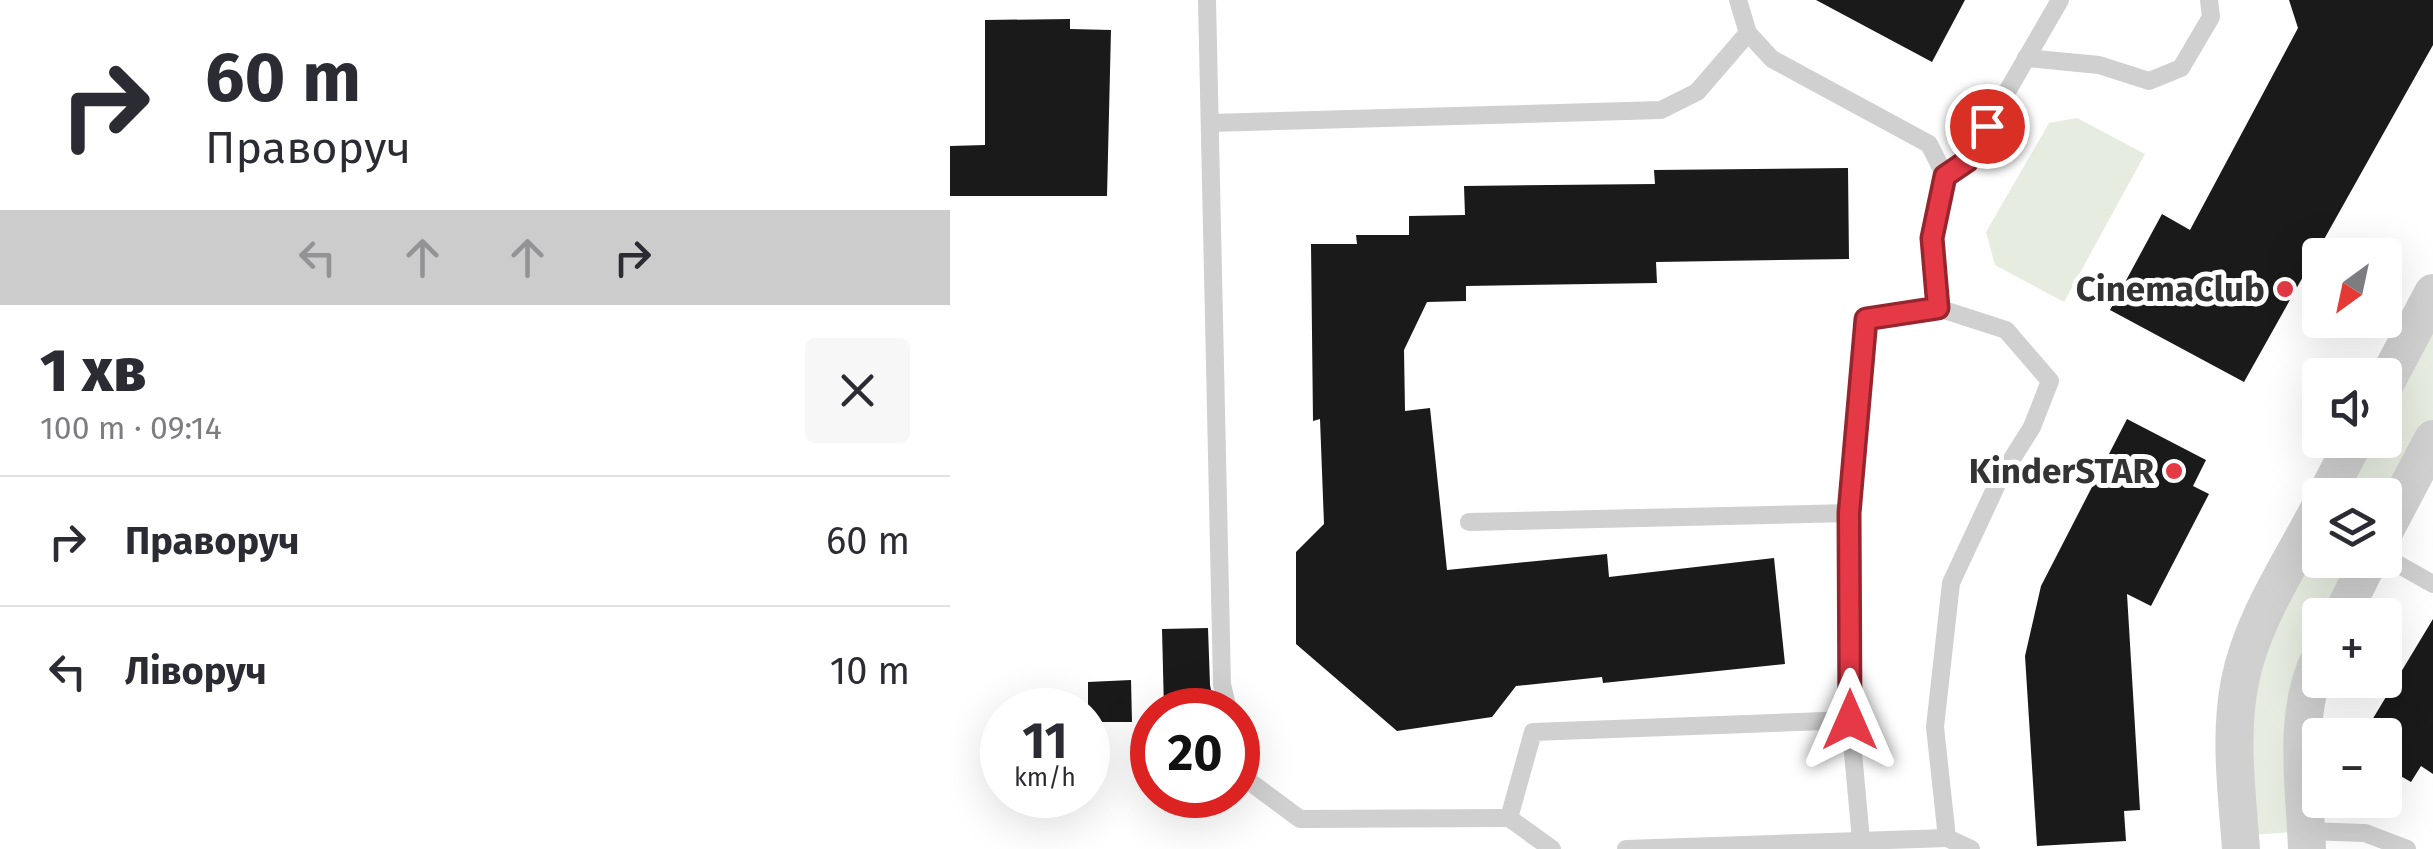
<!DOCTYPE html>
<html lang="uk">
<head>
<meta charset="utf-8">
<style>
  :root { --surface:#fff; --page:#f7f7f7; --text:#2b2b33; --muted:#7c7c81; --line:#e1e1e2 }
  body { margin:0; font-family:"Fira Sans",sans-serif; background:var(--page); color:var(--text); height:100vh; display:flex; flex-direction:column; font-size:38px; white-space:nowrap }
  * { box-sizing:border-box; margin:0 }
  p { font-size:32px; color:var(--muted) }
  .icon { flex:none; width:55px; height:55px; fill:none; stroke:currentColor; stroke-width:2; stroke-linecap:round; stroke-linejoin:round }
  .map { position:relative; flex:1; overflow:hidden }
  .side { display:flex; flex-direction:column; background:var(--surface); width:950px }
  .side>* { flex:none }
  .guide { background:#fff; color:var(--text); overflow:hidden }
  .needle { width:65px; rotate:213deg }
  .buttons { position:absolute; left:1352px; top:238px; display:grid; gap:20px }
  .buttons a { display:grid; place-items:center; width:100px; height:100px; border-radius:10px; background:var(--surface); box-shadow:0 10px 40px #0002; font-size:50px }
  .speed { position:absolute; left:30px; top:688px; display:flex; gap:20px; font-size:50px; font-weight:700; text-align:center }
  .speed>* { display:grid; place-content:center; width:130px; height:130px; border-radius:50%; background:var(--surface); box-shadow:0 10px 40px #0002; line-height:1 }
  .speed small { font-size:25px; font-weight:400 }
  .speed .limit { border:15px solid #d22; background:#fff; color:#111 }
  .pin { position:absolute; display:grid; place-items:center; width:85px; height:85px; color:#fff; margin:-42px; border:5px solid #fff; border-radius:50%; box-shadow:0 2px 10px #0007 }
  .me { position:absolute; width:110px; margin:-55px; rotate:0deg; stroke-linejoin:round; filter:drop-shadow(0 0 8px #0008) }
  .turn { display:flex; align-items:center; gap:35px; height:210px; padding:0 40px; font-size:45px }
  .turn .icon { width:130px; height:130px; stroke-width:2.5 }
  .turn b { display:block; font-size:70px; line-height:85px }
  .lanes { display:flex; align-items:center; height:95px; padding:0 40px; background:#0003; justify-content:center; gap:50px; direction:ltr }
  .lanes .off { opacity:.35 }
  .round { display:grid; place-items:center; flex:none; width:105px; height:105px; border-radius:10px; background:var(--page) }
  .summary { display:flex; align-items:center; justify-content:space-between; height:170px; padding:0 40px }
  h1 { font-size:60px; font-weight:800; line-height:75px }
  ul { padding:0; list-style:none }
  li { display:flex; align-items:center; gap:30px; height:130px; padding:0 40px; border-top:2px solid var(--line) }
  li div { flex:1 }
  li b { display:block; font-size:38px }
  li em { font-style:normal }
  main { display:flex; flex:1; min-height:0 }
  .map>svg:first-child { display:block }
  .green { fill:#e6ecdf }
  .building { fill:#1a1a1a }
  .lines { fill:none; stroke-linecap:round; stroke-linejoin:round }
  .lane { stroke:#d0d0d0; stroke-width:18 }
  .street { stroke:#d0d0d0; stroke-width:38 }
  .route-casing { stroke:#96252e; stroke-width:25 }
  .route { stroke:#e63946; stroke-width:18 }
  .poi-dot { fill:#e63946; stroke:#fff; stroke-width:4 }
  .labels { text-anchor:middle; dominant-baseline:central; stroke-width:10; stroke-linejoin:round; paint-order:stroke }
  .poi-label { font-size:35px; font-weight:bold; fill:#333; stroke:#fff; text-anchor:end }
</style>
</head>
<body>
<main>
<section class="side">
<div class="guide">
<div class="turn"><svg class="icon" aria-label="right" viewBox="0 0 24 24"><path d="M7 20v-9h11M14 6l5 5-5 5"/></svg><div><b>60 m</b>Праворуч</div></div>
<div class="lanes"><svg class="icon off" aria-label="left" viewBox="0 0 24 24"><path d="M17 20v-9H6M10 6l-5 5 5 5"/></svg><svg class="icon off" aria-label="ahead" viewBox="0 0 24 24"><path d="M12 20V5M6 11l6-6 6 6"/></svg><svg class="icon off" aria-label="ahead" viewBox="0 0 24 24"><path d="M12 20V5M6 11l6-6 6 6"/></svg><svg class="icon" aria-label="right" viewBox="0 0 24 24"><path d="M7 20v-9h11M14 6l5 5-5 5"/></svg></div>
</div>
<div class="summary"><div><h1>1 хв</h1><p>100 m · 09:14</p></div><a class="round"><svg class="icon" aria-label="close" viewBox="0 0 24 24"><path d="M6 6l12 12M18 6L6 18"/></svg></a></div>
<ul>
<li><svg class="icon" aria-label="right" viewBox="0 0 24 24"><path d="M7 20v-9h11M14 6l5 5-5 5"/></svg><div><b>Праворуч</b></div><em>60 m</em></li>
<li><svg class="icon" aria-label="left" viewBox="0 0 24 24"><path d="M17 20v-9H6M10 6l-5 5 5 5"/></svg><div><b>Ліворуч</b></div><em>10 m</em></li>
</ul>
</section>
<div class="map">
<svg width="1483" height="849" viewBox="0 0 1483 849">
  <rect width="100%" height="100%" fill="#fff"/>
  <!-- green -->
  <g class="green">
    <polygon points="1127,118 1195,154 1114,302 1045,265 1036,232 1099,123"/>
    <polygon points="1483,293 1483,439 1435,495 1376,495 1405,440 1435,440 1435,384"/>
    <polygon points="1370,507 1370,560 1419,560 1392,615 1370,615 1370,658 1356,831 1290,836 1285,725"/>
  </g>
  <!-- building -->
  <g class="building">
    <polygon points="866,0 1015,0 982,62"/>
    <polygon points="1339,0 1483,0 1483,45 1294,382 1160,310 1212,214 1240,230 1348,28"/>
    <polygon points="120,19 120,29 161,30 157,196 0,196 0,146 35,145 35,20"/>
    <polygon points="898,168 899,259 706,262 707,283 516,286 516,301 477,302 454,350 455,411 480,408 497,570 657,554 659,577 824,558 835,664 653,683 652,677 566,686 542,717 447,731 346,644 346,552 374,524 370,419 363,421 361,244 407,244 406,235 459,235 459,216 515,215 514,186 705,184 704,170"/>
    <polygon points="1177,419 1256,460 1243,486 1259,494 1201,606 1177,594 1190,810 1174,811 1176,841 1087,846 1075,656 1091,586"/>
    <polygon points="1483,619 1483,774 1471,766 1461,782 1435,767 1435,735 1413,735"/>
    <polygon points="258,628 260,685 265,709 214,710 212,629"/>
    <polygon points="181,680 182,722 138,722 138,682"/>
  </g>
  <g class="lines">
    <!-- lane -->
    <g class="lane">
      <polyline points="257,0 272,684 278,710"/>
      <polyline points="788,0 798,33 822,59 979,144 995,176 982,239 988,308 1056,330 1100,381 1082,427 1050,478 1001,583 985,727 997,838 1021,849"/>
      <polyline points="1076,58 1149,65 1199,81 1231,68 1261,17 1259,0"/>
      <polyline points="260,123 711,110 747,92 798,33"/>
      <polyline points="995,176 1017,161 1110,0"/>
      <polyline points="899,513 900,720 911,840"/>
      <polyline points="519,522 899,513 916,319 988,308"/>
      <polyline points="1435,557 1483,584"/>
      <polyline points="288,746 296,779 350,819 559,818"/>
      <polyline points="1356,831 1415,833 1457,849"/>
      <polyline points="602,849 559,818 583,732 900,720"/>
      <polyline points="676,849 997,838"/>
    </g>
    <!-- street -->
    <g class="street">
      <polyline points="1435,384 1483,293"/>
      <polyline points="1376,495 1405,440"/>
      <polyline points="1435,530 1483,439"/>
      <polyline points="1392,615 1419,560"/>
      <path d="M1291,849C1287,794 1279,735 1290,681C1302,619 1342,562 1370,507"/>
      <path d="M1357,849C1355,788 1342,715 1370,658"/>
    </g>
  </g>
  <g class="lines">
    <!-- route casing -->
    <g class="route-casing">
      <polyline id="route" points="900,720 899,513 916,319 988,308 982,238 995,176 1017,161 1037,126"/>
    </g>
    <!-- route -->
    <use href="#route" class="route"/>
  </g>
  <!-- markers -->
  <g class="poi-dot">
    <circle cx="1335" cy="289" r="10"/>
    <circle cx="1224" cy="471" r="10"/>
  </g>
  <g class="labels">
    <!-- poi labels -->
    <g class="poi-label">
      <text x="1315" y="289">CinemaClub</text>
      <text x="1204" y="471">KinderSTAR</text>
    </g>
  </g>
</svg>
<div class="buttons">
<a><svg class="needle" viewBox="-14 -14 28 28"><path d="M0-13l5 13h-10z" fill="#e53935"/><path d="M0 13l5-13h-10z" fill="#7c7c81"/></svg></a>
<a><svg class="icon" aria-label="sound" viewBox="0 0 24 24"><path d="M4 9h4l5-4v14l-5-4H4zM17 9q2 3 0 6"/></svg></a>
<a><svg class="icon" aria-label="layers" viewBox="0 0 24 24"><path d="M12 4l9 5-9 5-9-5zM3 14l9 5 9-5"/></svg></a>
<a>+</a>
<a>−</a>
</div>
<div class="speed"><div>11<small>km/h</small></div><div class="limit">20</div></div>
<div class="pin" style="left:1037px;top:126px;background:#d93025"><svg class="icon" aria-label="arrive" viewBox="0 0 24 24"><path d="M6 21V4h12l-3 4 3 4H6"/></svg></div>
<svg class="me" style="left:900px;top:720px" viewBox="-20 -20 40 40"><path d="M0-17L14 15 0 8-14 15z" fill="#e63946" stroke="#fff" stroke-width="4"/></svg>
</div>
</main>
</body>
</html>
